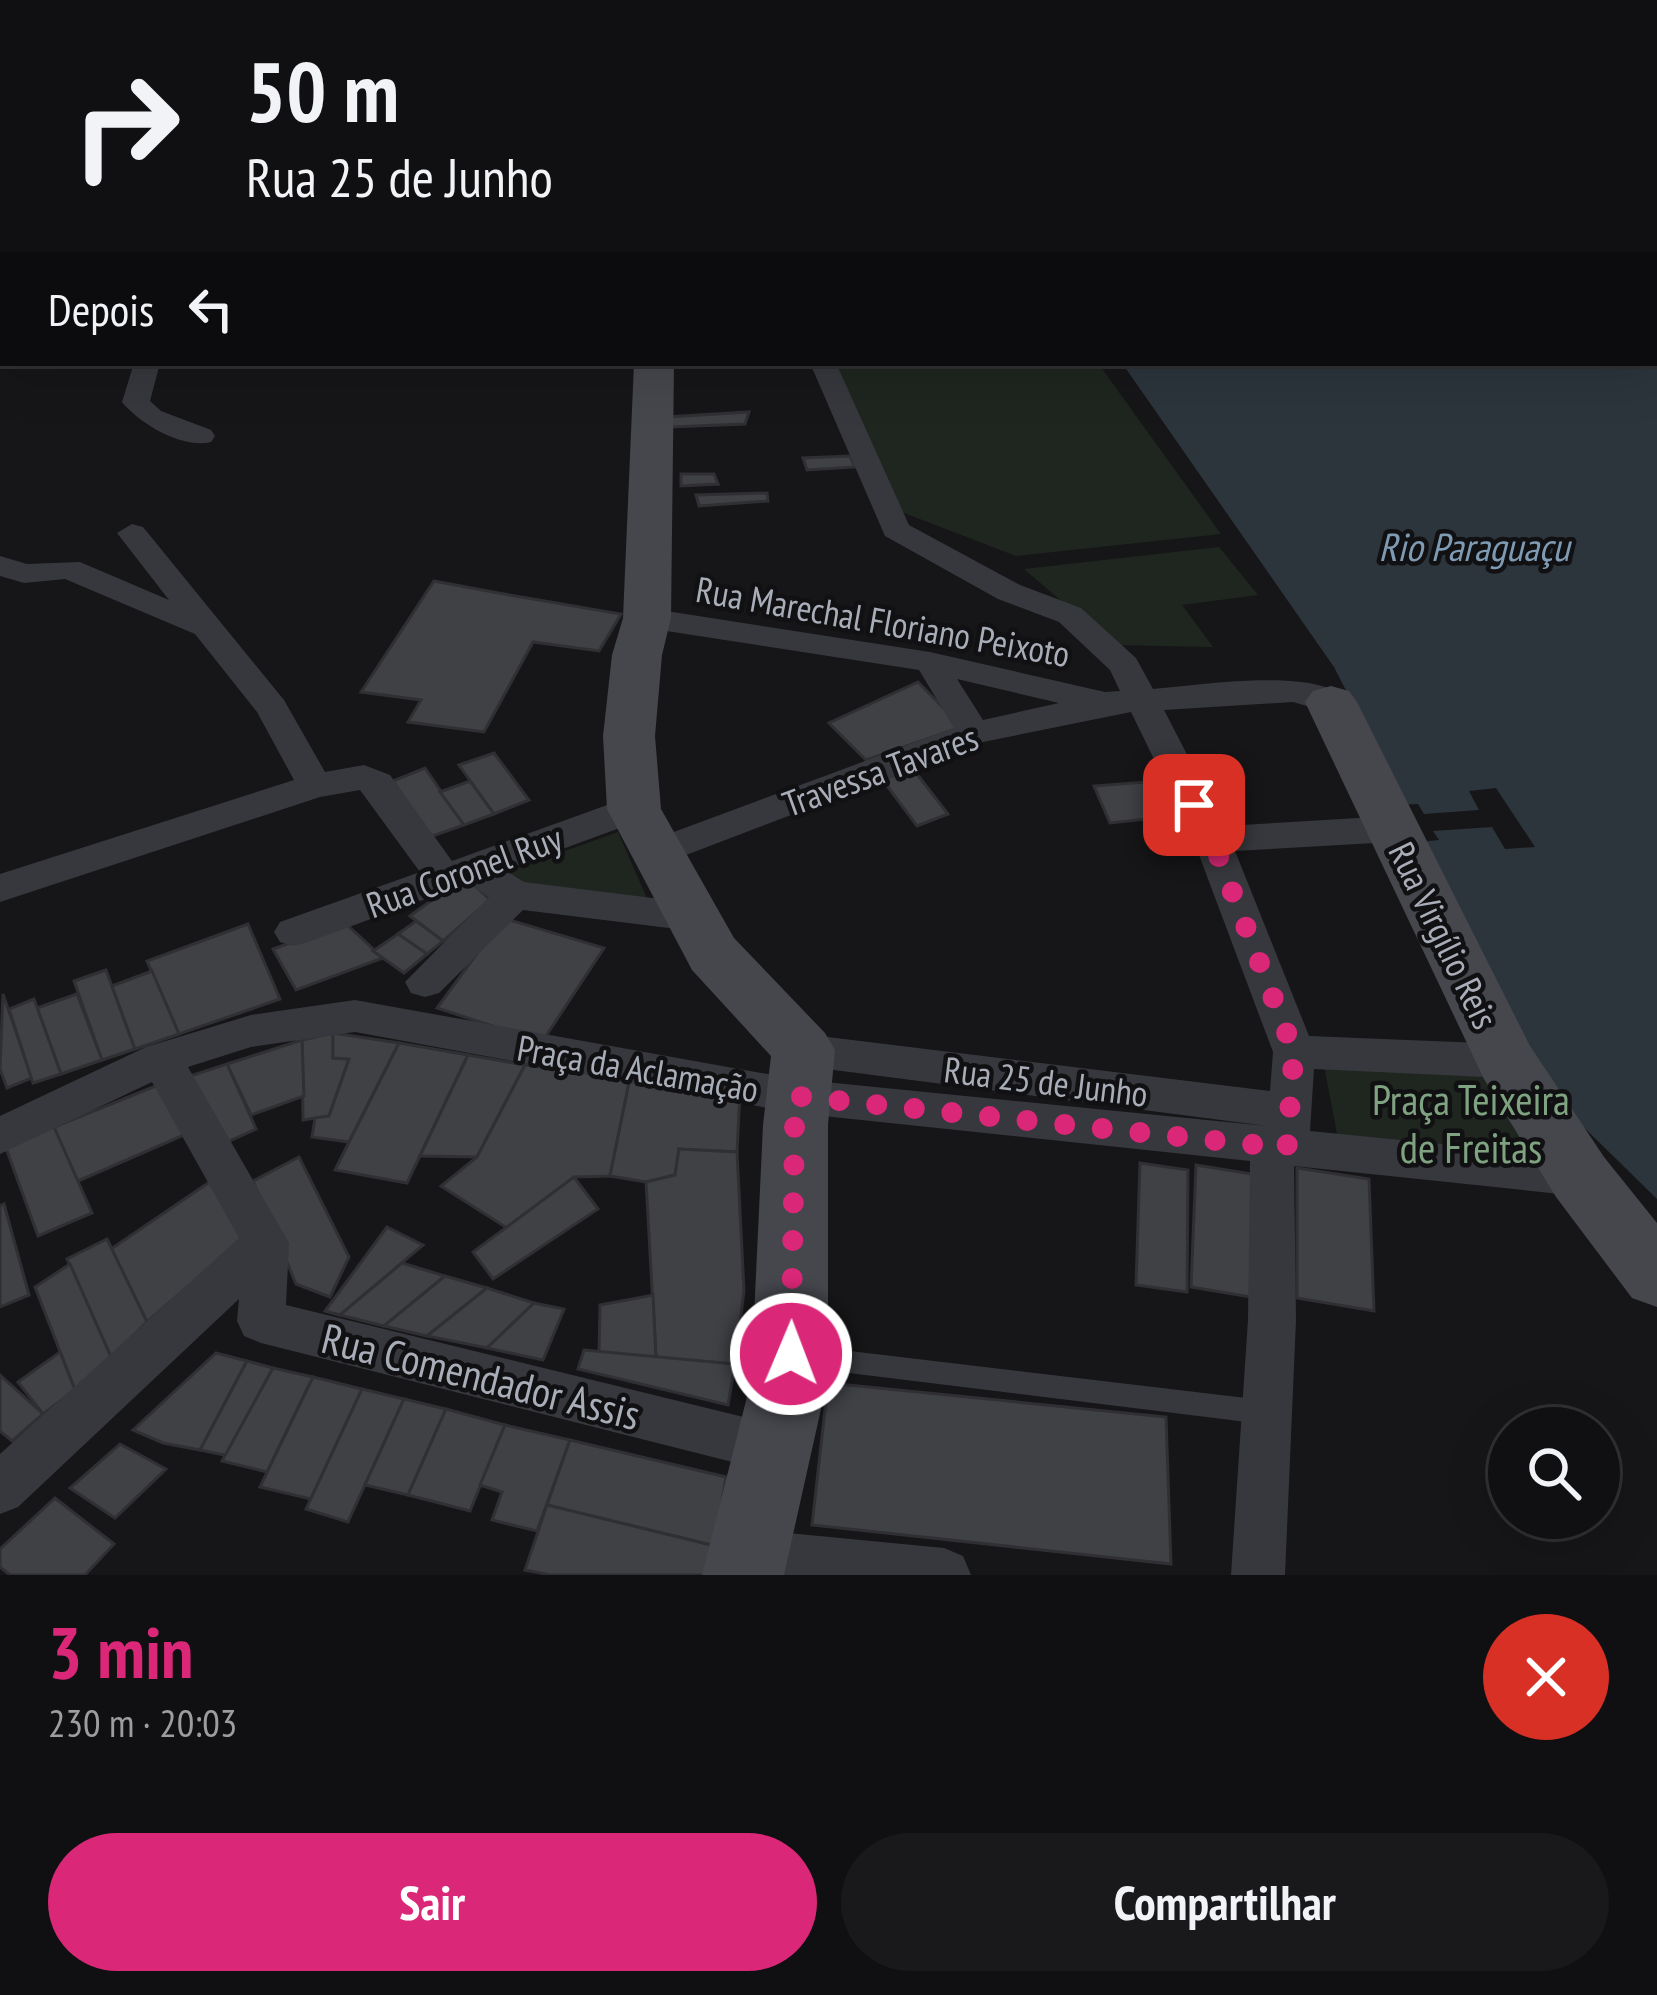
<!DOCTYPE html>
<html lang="pt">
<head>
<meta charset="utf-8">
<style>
  :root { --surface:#101012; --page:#19191b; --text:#f1f3f6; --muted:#9c9d9f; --line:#303032; --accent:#db2777 }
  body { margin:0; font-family:"PT Sans Narrow",sans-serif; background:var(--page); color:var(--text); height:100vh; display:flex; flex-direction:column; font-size:45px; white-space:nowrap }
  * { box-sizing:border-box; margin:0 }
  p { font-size:39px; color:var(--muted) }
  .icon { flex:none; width:66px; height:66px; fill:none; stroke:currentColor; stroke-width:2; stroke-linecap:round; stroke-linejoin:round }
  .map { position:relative; height:1575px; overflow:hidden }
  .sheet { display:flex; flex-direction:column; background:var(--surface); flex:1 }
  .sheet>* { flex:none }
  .guide { position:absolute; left:0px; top:0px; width:1659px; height:366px; box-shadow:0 12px 48px #0002,0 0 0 3px var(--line); background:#101012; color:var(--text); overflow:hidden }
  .buttons { position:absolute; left:1488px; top:1407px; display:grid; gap:24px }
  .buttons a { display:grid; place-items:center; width:132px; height:132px; border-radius:50%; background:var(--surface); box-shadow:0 12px 48px #0002,0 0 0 3px var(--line); font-size:60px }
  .pin { position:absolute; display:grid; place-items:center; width:102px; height:102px; color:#fff; margin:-51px; border-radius:24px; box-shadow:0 6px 18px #0006 }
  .me { position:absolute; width:132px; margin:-66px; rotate:1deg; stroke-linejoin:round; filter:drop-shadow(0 0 9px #0008) }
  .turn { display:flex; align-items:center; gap:42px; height:252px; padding:0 48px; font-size:54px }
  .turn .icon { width:156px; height:156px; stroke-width:2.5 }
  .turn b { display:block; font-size:84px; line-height:102px }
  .then { display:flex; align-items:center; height:114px; padding:0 48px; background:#0003; gap:24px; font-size:45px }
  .round { display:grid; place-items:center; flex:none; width:126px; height:126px; border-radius:63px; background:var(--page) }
  .headline { display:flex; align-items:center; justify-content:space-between; height:204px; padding:0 48px }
  h1 { font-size:72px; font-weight:800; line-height:90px; color:var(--accent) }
  .primary-button { display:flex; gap:24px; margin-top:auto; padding:24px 48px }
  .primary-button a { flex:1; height:138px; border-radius:72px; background:var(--accent); color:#fff; font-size:48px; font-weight:800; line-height:138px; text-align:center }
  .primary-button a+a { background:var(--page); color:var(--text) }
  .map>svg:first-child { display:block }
  .green { fill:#1e261f }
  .water { fill:#2c353c }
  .pier { fill:#161618 }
  .building { fill:#404145; stroke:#303034; stroke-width:3 }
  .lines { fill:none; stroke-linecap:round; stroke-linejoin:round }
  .lane { fill:#37383d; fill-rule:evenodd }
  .street { fill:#37383d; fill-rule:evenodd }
  .secondary { fill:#45474d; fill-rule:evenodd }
  .route { stroke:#db2777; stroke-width:21; stroke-dasharray:0 37.8 }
  .labels { text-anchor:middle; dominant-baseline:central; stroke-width:9; stroke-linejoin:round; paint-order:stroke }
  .street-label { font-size:36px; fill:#a8adb8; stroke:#111113 }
  .water-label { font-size:39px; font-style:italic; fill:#7f9bb3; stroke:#111113 }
  .near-park-label { font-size:42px; fill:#7fa381; stroke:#111113 }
  .near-street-label { font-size:42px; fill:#a8adb8; stroke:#111113 }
</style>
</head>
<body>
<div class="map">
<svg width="1657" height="1575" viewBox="0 0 1657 1575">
  <rect width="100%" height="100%" fill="#161618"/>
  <!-- green -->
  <g class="green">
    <polygon points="830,363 1098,363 1221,534 1016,556 899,511"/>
    <polygon points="1219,547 1258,595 1182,605 1213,647 1113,645 1024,569"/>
    <polygon points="618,832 657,921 492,877"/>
    <polygon points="1324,1066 1534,1078 1597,1184 1342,1160"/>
  </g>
  <!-- water -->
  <g class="water">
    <polygon points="836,0 1381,0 1383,3 837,3"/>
    <polygon points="1657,217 1657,1199 1556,1100 1334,667 1122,363 1656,363"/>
  </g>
  <!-- pier -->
  <polygon class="pier" points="1496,788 1535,847 1505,849 1492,827 1433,831 1439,840 1418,842 1399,805 1418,804 1424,814 1479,810 1469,791"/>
  <!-- building -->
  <g class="building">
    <polygon points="749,412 745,424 670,427 667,417"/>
    <polygon points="850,456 855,467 807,470 803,458"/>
    <polygon points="681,474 714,474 718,484 681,486"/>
    <polygon points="767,493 768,501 699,506 696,495"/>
    <polygon points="434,581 504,594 621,614 599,651 533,642 484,732 408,722 421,700 361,692"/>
    <polygon points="918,682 962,727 866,760 829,723"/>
    <polygon points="494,753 529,800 494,814 459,765"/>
    <polygon points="425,768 464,825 430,837 393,781"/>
    <polygon points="913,769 948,814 917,826 882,779"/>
    <polygon points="470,781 494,814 464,825 440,792"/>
    <polygon points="1159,781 1175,816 1110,823 1094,786"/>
    <polygon points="465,876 490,900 443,941 410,916"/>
    <polygon points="503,918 604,948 542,1042 437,1008"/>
    <polygon points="416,921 443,941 427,954 398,934"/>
    <polygon points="345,923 383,958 296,990 273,949"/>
    <polygon points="248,924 280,999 179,1034 147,961"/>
    <polygon points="398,934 427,954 404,973 373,951"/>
    <polygon points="106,970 135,1049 102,1060 74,981"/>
    <polygon points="152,971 179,1034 135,1049 112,986"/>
    <polygon points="3,994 32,1078 7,1088 0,1069"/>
    <polygon points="77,994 102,1060 61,1074 37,1008"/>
    <polygon points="34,999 61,1074 33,1083 9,1009"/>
    <polygon points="333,1033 333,1058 349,1059 329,1116 303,1120 302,1040"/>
    <polygon points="333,1033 399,1043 349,1142 312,1137 315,1118 329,1116 349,1059 333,1058"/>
    <polygon points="302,1040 304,1096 251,1115 227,1064"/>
    <polygon points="399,1043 468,1055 407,1183 335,1170"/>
    <polygon points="468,1055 525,1065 477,1157 420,1156"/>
    <polygon points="227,1064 256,1129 218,1146 187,1077"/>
    <polygon points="525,1065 630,1078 610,1176 574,1177 507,1228 441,1186 477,1157"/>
    <polygon points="630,1078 740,1091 737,1152 679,1149 675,1175 646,1182 610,1176"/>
    <polygon points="168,1081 191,1132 76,1182 54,1127"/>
    <polygon points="54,1127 92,1213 38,1236 6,1148"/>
    <polygon points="679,1149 737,1152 744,1291 735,1364 656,1358 646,1182 675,1175"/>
    <polygon points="299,1157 349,1257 330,1297 296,1284 253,1181"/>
    <polygon points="1140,1163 1188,1170 1187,1292 1136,1285"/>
    <polygon points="1196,1165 1264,1176 1263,1299 1191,1287"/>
    <polygon points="1297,1168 1369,1179 1374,1311 1297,1298"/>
    <polygon points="574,1177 598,1209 493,1279 473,1252"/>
    <polygon points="214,1179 245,1237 147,1322 111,1249"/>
    <polygon points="4,1204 29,1295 0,1307 0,1206"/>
    <polygon points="387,1227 423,1245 340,1315 325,1311"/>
    <polygon points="107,1239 147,1322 111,1357 67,1259"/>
    <polygon points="402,1263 445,1276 384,1326 340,1315"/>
    <polygon points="70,1264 111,1357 75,1390 35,1287"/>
    <polygon points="445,1276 487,1288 427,1336 384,1326"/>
    <polygon points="487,1288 534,1303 487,1348 427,1336"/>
    <polygon points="653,1295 656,1358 599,1353 600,1305"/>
    <polygon points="534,1303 564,1309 543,1360 487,1348"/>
    <polygon points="584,1350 735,1364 728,1405 578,1369"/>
    <polygon points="60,1352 75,1390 43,1414 18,1382"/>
    <polygon points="216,1353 247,1361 200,1450 163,1443 133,1430"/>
    <polygon points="247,1361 273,1368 229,1456 200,1450"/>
    <polygon points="273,1368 313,1377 267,1472 222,1461"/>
    <polygon points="0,1375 43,1414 12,1441 0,1431"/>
    <polygon points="313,1377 362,1389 311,1499 260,1487"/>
    <polygon points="828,1383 1166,1417 1171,1564 812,1525"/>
    <polygon points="362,1389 404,1399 348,1522 306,1509"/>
    <polygon points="404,1399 446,1409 408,1495 365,1485"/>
    <polygon points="446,1409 505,1425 470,1511 408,1495"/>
    <polygon points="505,1425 570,1440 537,1531 492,1520 502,1492 480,1485"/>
    <polygon points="570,1440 726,1477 715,1546 547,1505"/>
    <polygon points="120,1444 166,1469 115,1518 70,1488"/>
    <polygon points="55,1498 114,1544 85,1575 10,1575 0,1567 0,1549"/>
    <polygon points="547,1505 715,1546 710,1575 551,1575 525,1570"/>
  </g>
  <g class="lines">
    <!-- lane -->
    <polygon class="lane" points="808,1346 1263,1400 1272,1404 1276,1412 1272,1420 1263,1424 808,1368 799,1365 796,1357 799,1349"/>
    <!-- street -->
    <g class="street">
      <polygon points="0,0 128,0 130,3 3,3 0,8"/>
      <polygon points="215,0 234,0 236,3 217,3"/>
      <polygon points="595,0 622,0 624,3 593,3"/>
      <rect x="1656" y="62" width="1" height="12"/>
      <polygon points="0,63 3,64 3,78 0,77"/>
      <rect x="1656" y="91" width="1" height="12"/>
      <rect x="1656" y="142" width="1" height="13"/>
      <path d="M134,363H160L150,401L161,411L211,430L215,436L211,442C182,449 140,424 122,402Z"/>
      <path d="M810,363H836L909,525L1020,585L1081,608L1136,658L1153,689C1196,686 1322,665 1348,702L1343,710L1331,713L1293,702L1164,710L1224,826L1392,816L1405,820L1410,829L1405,838L1392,842L1235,851L1309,1036L1506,1044L1521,1049L1527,1061L1521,1073L1506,1078L1314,1069L1310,1131L1580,1158L1596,1164L1603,1177L1596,1190L1580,1196L1294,1166L1296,1320L1285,1575H1231L1248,1320L1250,1161L795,1113L355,1032L251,1047L188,1067L289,1243L286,1305L776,1425L794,1432L802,1449L794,1466L776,1473L261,1343L244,1336L237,1321L239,1299L18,1507L0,1514V1454L239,1238L152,1082L0,1154V1116L146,1047L251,1015L355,1000L795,1079L1267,1126L803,1066L788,1062L782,1050L788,1038L803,1034L1270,1091L1273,1052L1193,839L1131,712L983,742L673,860L660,864L647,860L641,851L647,842L954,728L919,670L647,628L636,625L631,618L636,611L647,608L930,652L1105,692L1120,691L1110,670L1059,622L998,599L885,536ZM957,679L1059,703L983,720Z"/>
      <polygon points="132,524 143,527 284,700 325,772 364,765 390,775 452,861 621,800 634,797 647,800 652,809 647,818 505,870 524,882 693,903 707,907 712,917 707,927 693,931 523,910 439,993 425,997 411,993 405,982 489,897 469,883 308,942 294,946 280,942 274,932 280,922 420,872 360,790 320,797 0,902 0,874 294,780 257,712 195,634 65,579 24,583 0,576 0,556 27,564 80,562 169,600 117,533"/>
      <polygon points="746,1529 944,1548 963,1556 971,1575 727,1575 719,1556 727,1537"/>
    </g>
    <!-- secondary -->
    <g class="secondary">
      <polygon points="634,363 674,363 671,618 662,655 655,736 661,809 734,938 825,1033 835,1050 828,1125 828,1352 821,1409 784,1575 702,1575 751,1381 763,1125 771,1056 692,970 607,809 603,736 612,655 623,618"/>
      <polygon points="1331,686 1349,691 1357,702 1530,1046 1604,1157 1657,1223 1657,1307 1632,1298 1556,1197 1484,1079 1305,702 1313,691"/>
    </g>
  </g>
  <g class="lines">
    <!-- route -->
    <polyline class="route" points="791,1354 795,1096 1287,1148 1294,1052 1212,839 1194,805"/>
  </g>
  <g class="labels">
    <!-- street labels -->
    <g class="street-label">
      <text transform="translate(883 621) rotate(10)">Rua Marechal Floriano Peixoto</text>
      <text transform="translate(880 770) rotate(-20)">Travessa Tavares</text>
      <text transform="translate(464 871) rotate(-20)">Rua Coronel Ruy</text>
      <text transform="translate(1444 935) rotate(64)">Rua Virgílio Reis</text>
      <text transform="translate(638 1068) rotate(10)">Praça da Aclamação</text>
      <text transform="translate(1046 1081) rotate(7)">Rua 25 de Junho</text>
    </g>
    <!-- water labels -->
    <g class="water-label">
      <text x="1474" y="546">Rio Paraguaçu</text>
    </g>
    <!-- near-park labels -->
    <g class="near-park-label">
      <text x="1471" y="1099">Praça Teixeira<tspan x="1471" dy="48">de Freitas</tspan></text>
    </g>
    <!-- near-street labels -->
    <g class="near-street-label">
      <text transform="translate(481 1376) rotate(14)">Rua Comendador Assis</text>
    </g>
  </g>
</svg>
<div class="buttons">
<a><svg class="icon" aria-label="search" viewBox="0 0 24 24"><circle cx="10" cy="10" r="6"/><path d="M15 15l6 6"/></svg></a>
</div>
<div class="pin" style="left:1194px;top:805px;background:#d93025"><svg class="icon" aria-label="arrive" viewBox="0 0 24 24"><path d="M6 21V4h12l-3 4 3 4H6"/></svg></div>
<svg class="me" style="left:791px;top:1354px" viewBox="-20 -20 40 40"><circle r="17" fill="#db2777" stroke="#fff" stroke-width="3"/><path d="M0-11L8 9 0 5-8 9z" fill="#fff"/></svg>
<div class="guide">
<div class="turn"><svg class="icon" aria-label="right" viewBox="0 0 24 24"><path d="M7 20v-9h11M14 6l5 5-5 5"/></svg><div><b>50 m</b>Rua 25 de Junho</div></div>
<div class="then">Depois<svg class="icon" aria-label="left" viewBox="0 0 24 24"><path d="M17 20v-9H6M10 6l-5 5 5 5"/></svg></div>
</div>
</div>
<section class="sheet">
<div class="headline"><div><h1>3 min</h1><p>230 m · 20:03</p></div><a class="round" style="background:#d93025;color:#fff"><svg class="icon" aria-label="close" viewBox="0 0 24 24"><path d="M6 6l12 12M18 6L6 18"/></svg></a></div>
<div class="primary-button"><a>Sair</a><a>Compartilhar</a></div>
</section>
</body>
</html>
